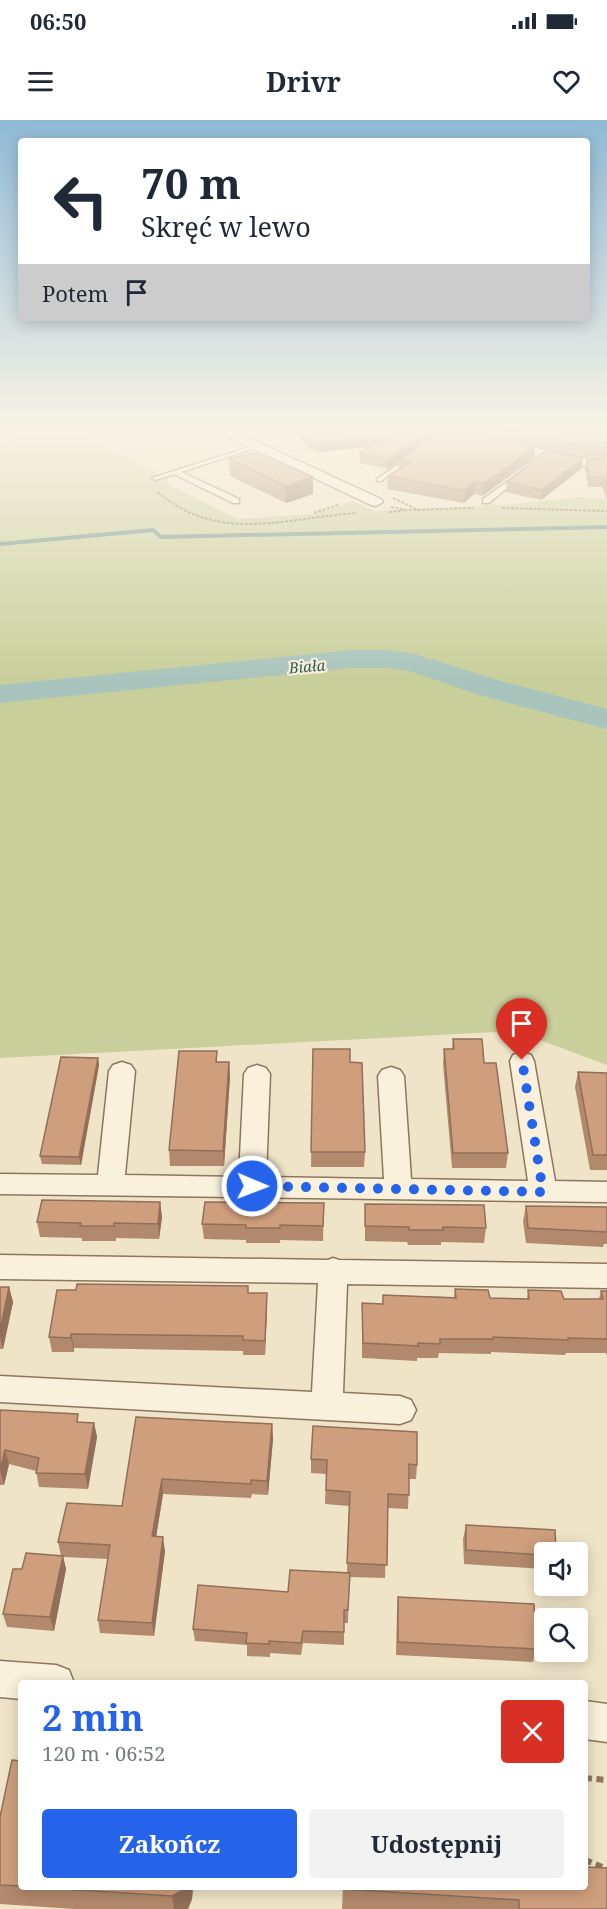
<!DOCTYPE html>
<html lang="pl">
<head>
<meta charset="utf-8">
<style>
  :root { --surface:#fff; --page:#f2f2f3; --text:#1f2937; --muted:#747a83; --accent:#2563eb }
  body { margin:0; font-family:"Noto Serif",serif; background:var(--page); color:var(--text); height:100vh; display:flex; flex-direction:column; font-size:22px; white-space:nowrap }
  * { box-sizing:border-box; margin:0 }
  p { font-size:20px; color:var(--muted) }
  .icon { flex:none; width:33px; height:33px; fill:none; stroke:currentColor; stroke-width:2; stroke-linecap:round; stroke-linejoin:round }
  .map { position:relative; flex:1; overflow:hidden }
  .side { position:absolute; left:18px; top:1560px; width:570px; height:210px; display:flex; flex-direction:column; background:var(--surface); border-radius:6px; box-shadow:0 3px 15px #0003 }
  .side>* { flex:none }
  .guide { position:absolute; left:18px; top:18px; width:572px; height:183px; border-radius:6px; box-shadow:0 3px 15px #0003; background:#fff; color:var(--text); overflow:hidden }
  .fabs { position:absolute; left:534px; top:1422px; display:grid; gap:12px }
  .fabs a { display:grid; place-items:center; width:54px; height:54px; border-radius:6px; background:var(--surface); box-shadow:0 3px 15px #0003; font-size:30px }
  .pin { position:absolute; display:grid; place-items:center; width:51px; height:51px; color:#fff; margin:-62px -26px; border-radius:50% 50% 50% 0; rotate:-45deg; box-shadow:0 0 6px #0007 }
  .pin .icon { rotate:45deg }
  .me { position:absolute; width:66px; margin:-33px; rotate:91deg; stroke-linejoin:round; filter:drop-shadow(0 0 4px #0008) }
  .turn { display:flex; align-items:center; gap:21px; height:126px; padding:0 24px; font-size:27px }
  .turn .icon { width:78px; height:78px; stroke-width:2.5 }
  .turn b { display:block; font-size:42px; line-height:51px }
  .then { display:flex; align-items:center; height:57px; padding:0 24px; background:#0003; gap:12px; font-size:22px }
  .round { display:grid; place-items:center; flex:none; width:63px; height:63px; border-radius:6px; background:var(--page) }
  .overview { display:flex; align-items:center; justify-content:space-between; height:102px; padding:0 24px }
  h1 { font-size:36px; font-weight:700; line-height:45px; color:var(--accent) }
  .button { display:flex; gap:12px; margin-top:auto; padding:12px 24px }
  .button a { flex:1; height:69px; border-radius:6px; background:var(--accent); color:#fff; font-size:24px; font-weight:700; line-height:69px; text-align:center }
  .button a+a { background:var(--page); color:var(--text) }
  .status { display:flex; justify-content:space-between; align-items:center; height:42px; padding:0 30px; background:var(--surface); direction:ltr }
  .status svg { height:16px; fill:currentColor }
  header { display:flex; justify-content:space-between; align-items:center; height:78px; padding:0 24px; background:var(--surface); font-size:27px; font-weight:700 }
  .map>svg:first-child { display:block }
  .green { fill:#c9cf9b }
  .lines { fill:none; stroke-linecap:round; stroke-linejoin:round }
  .stream { stroke:#6f938a; stroke-width:4 }
  .river { fill:#a9c4bc; fill-rule:evenodd }
  .lane-casing { stroke:#8d765c; stroke-width:3 }
  .street-casing { stroke:#8d765c; stroke-width:3 }
  .path-far1 { stroke:#8d765c; stroke-width:2; stroke-dasharray:3 1.5; stroke-linecap:butt }
  .path { stroke:#8d765c; stroke-width:6; stroke-dasharray:7 4.5; stroke-linecap:butt }
  .lane { fill:#faf1dc; fill-rule:evenodd }
  .street { fill:#faf1dc; fill-rule:evenodd }
  .wall { fill:#b2896c }
  .shaded-wall { fill:#916f58 }
  .building { fill:#cf9f7d; stroke:#916f58; stroke-width:1.5 }
  .route { stroke:#2563eb; stroke-width:10; stroke-dasharray:0 18 }
  .labels { text-anchor:middle; dominant-baseline:central; stroke-width:4.5; stroke-linejoin:round; paint-order:stroke }
  .far-water-label { font-size:15px; font-style:italic; fill:#2f5d5a; stroke:#f7eed8 }
</style>
</head>
<body>
<div class="status"><b>06:50</b><svg viewBox="0 0 49 12"><path d="M0 12V9h3v3zM5 12V6h3v6zM10 12V3h3v9zM15 12V0h3v12zM26 1h20v11H26zM47 4h2v5h-2z"/></svg></div>
<header><svg class="icon" aria-label="menu" viewBox="0 0 24 24"><path d="M4 6h16M4 12h16M4 18h16"/></svg>Drivr<svg class="icon" aria-label="heart" viewBox="0 0 24 24"><path d="M12 20l-8-8c-3-5 5-10 8-4 3-6 11-1 8 4z"/></svg></header>
<div class="map">
<svg width="607" height="1789" viewBox="0 0 607 1789">
  <rect width="100%" height="100%" fill="#f0e4c8"/>
  <!-- green -->
  <polygon class="green" points="54,309 76,309 168,359 166,363 237,399 313,394 353,381 375,391 499,385 583,377 607,379 607,945 516,911 0,938 0,324"/>
  <g class="lines">
    <!-- stream -->
    <polyline class="stream" points="0,424 153,410 161,417 607,407"/>
    <!-- river -->
    <polygon class="river" points="351,530 385,530 415,534 501,561 607,589 607,609 479,575 410,551 385,548 351,548 0,583 0,565"/>
    <!-- lane casing -->
    <g class="lane-casing">
      <g id="lane">
        <polygon points="253,326 258,327 181,352 239,379 239,383 233,383 174,354 155,360 152,358"/>
        <polygon points="408,338 413,339 381,361 377,361 377,359"/>
        <polygon points="518,354 520,355 520,357 489,383 483,383 483,379"/>
      </g>
    </g>
    <!-- street casing -->
    <g class="street-casing">
      <g id="street">
        <polygon points="211,309 229,309 381,379 383,382 376,386 371,385"/>
        <polygon points="421,309 448,309 589,339 607,340 607,348 589,347 427,313"/>
        <polygon points="522,932 531,935 534,941 555,1061 607,1062 607,1082 0,1074 0,1054 98,1055 109,951 113,945 122,942 131,945 135,951 125,1055 239,1057 244,954 248,948 257,945 266,948 270,954 266,1057 384,1059 378,956 382,950 391,947 400,950 404,956 411,1059 528,1061 510,941 513,935"/>
        <polygon points="0,1135 328,1140 333,1138 339,1140 607,1144 607,1168 347,1164 343,1273 400,1276 411,1280 416,1290 411,1300 400,1304 0,1282 0,1256 312,1272 318,1163 0,1159"/>
        <polygon points="0,1541 56,1545 69,1550 74,1563 21,1563 21,1579 0,1577"/>
        <polygon points="585,1581 607,1584 607,1622 585,1619"/>
      </g>
    </g>
    <!-- path-far1 -->
    <g class="path-far1">
      <path d="M158,372C217,424 286,398 357,393"/>
      <polyline points="393,378 418,390"/>
      <polyline points="391,387 407,390 473,388"/>
      <polyline points="502,388 607,391"/>
      <polyline points="389,392 407,390"/>
      <polyline points="314,393 340,384"/>
    </g>
    <!-- path -->
    <g class="path">
      <polyline points="585,1658 607,1660"/>
      <polyline points="585,1740 607,1749"/>
    </g>
    <!-- lane -->
    <use href="#lane" class="lane"/>
    <!-- street -->
    <use href="#street" class="street"/>
  </g>
  <!-- wall -->
  <g class="wall">
    <polygon points="295,309 436,309 436,315 534,338 492,369 482,376 474,374 464,383 387,369 388,356 398,350 399,342 388,349 360,343 360,333 370,327 317,332 308,328"/>
    <polygon points="461,309 607,309 607,338 589,337"/>
    <polygon points="229,339 313,357 313,374 286,383 230,356"/>
    <polygon points="587,339 607,340 607,378 606,378 602,367 588,367 585,349"/>
    <polygon points="582,348 541,380 506,372 507,362"/>
    <polygon points="453,919 484,943 508,1033 506,1048 452,1048 443,944 444,929 452,929"/>
    <polygon points="313,929 365,1032 364,1047 311,1047"/>
    <polygon points="217,931 217,942 229,942 230,957 224,1046 170,1046 169,1030"/>
    <polygon points="98,938 99,945 81,1045 42,1044 40,1036"/>
    <polygon points="578,952 607,953 607,1050 590,1050 575,967"/>
    <polygon points="160,1082 162,1097 159,1119 116,1118 116,1121 82,1121 82,1118 40,1117 37,1102"/>
    <polygon points="324,1083 323,1121 280,1120 280,1123 246,1123 246,1120 204,1119 202,1104"/>
    <polygon points="365,1084 486,1108 484,1123 441,1122 441,1125 408,1125 407,1122 365,1121"/>
    <polygon points="526,1086 607,1087 607,1124 604,1124 603,1127 526,1123 523,1101"/>
    <polygon points="0,1167 9,1167 13,1182 3,1229 0,1229"/>
    <polygon points="455,1169 490,1178 527,1179 528,1170 564,1179 599,1179 601,1171 607,1171 607,1236 606,1233 566,1233 565,1235 491,1232 491,1234 439,1233 438,1238 417,1238 417,1241 362,1238 362,1183 383,1184 383,1175 454,1177"/>
    <polygon points="249,1173 267,1188 265,1235 243,1235 243,1231 74,1228 74,1232 52,1232 49,1217"/>
    <polygon points="0,1290 80,1302 94,1303 97,1317 88,1369 39,1367 36,1351 9,1344 4,1365 0,1365"/>
    <polygon points="136,1297 272,1304 273,1319 268,1375 252,1374 251,1378 163,1374 156,1417 165,1431 154,1516 100,1513 98,1500 108,1439 63,1437 66,1449 54,1511 7,1507 3,1494 22,1449 61,1436 58,1422 122,1386"/>
    <polygon points="311,1339 417,1345 416,1359 409,1359 408,1389 387,1388 385,1458 349,1457 348,1503 344,1503 344,1525 303,1523 301,1535 270,1533 270,1537 247,1536 247,1525 195,1521 193,1509 288,1472 347,1452 349,1386 325,1384 326,1354 311,1353"/>
    <polygon points="466,1405 544,1432 544,1449 464,1444 463,1419"/>
    <polygon points="398,1477 536,1529 533,1542 396,1535 397,1491"/>
    <polygon points="21,1641 21,1767 193,1767 192,1779 188,1789 74,1789 0,1784 0,1697"/>
    <polygon points="343,1767 585,1767 607,1789 342,1789"/>
  </g>
  <!-- shaded-wall -->
  <g class="shaded-wall">
    <polygon points="433,309 436,309 435,317 399,340 399,342 388,349 388,340"/>
    <polygon points="388,316 388,325 317,332 317,322"/>
    <polygon points="535,326 534,338 492,369 482,376 483,363"/>
    <polygon points="583,338 582,348 541,380 542,370"/>
    <polygon points="313,357 313,374 286,383 286,366"/>
    <polygon points="475,361 474,374 464,383 465,371"/>
    <polygon points="98,938 99,945 81,1045 79,1037"/>
    <polygon points="229,942 230,957 224,1046 223,1031"/>
    <polygon points="160,1082 162,1097 159,1119 158,1104"/>
    <polygon points="9,1167 13,1182 3,1229 0,1217 0,1211"/>
    <polygon points="267,1173 267,1188 265,1235 265,1221"/>
    <polygon points="71,1214 74,1228 74,1232 71,1218"/>
    <polygon points="94,1303 97,1317 88,1369 85,1354"/>
    <polygon points="272,1304 273,1319 268,1375 267,1361"/>
    <polygon points="5,1330 9,1344 4,1365 0,1350"/>
    <polygon points="162,1359 163,1374 154,1430 152,1416"/>
    <polygon points="163,1417 165,1431 154,1516 152,1503"/>
    <polygon points="63,1436 66,1449 54,1511 50,1497"/>
    <polygon points="186,1767 193,1767 192,1779 188,1789 174,1789 172,1776"/>
  </g>
  <!-- building -->
  <g class="building">
    <polygon points="302,309 433,309 388,340 360,333 388,316 317,322 308,318"/>
    <polygon points="444,309 457,309 535,326 494,357 483,363 475,361 465,371 388,356 410,342 399,340"/>
    <polygon points="507,309 607,309 607,328 591,327"/>
    <polygon points="546,330 583,338 542,370 507,362"/>
    <polygon points="257,332 313,357 286,366 229,339"/>
    <polygon points="587,339 607,340 607,367 604,357 589,357"/>
    <polygon points="453,919 482,919 484,943 496,943 508,1033 453,1033 444,929 454,929"/>
    <polygon points="313,929 350,929 350,942 362,943 365,1032 311,1032"/>
    <polygon points="179,931 217,931 216,942 229,942 223,1031 169,1030"/>
    <polygon points="61,937 98,938 79,1037 40,1036"/>
    <polygon points="578,952 607,953 607,1035 593,1035"/>
    <polygon points="42,1080 160,1082 158,1104 114,1103 114,1106 80,1106 81,1103 37,1102"/>
    <polygon points="205,1082 324,1083 323,1106 280,1105 280,1108 246,1108 246,1105 202,1104"/>
    <polygon points="365,1084 484,1085 486,1108 443,1107 443,1110 409,1110 409,1107 365,1106"/>
    <polygon points="526,1086 607,1087 607,1112 528,1108"/>
    <polygon points="77,1164 248,1166 248,1173 267,1173 265,1221 243,1220 243,1216 71,1214 71,1218 49,1217 57,1170 76,1170"/>
    <polygon points="0,1167 9,1167 0,1211"/>
    <polygon points="455,1169 488,1170 490,1178 529,1179 528,1170 561,1171 564,1179 603,1179 601,1171 607,1171 607,1219 568,1218 568,1220 493,1217 493,1219 440,1219 440,1224 418,1223 418,1226 363,1223 362,1183 383,1184 383,1175 456,1178"/>
    <polygon points="0,1290 78,1294 77,1302 94,1303 85,1354 36,1353 39,1338 5,1330 0,1350"/>
    <polygon points="136,1297 272,1304 267,1361 251,1360 251,1364 162,1359 152,1416 163,1417 152,1503 98,1500 110,1425 58,1422 67,1383 122,1386"/>
    <polygon points="313,1306 417,1312 417,1345 409,1344 409,1375 388,1374 387,1445 347,1443 350,1372 326,1370 327,1340 311,1339"/>
    <polygon points="466,1405 555,1410 556,1432 544,1432 544,1435 466,1430"/>
    <polygon points="26,1433 63,1436 50,1497 3,1494 13,1449 22,1449"/>
    <polygon points="290,1450 350,1453 348,1490 344,1490 344,1512 303,1511 301,1523 269,1521 269,1524 246,1523 247,1513 193,1509 198,1465 288,1472"/>
    <polygon points="398,1477 534,1484 536,1529 398,1522"/>
    <polygon points="12,1640 21,1641 21,1766 0,1765 0,1697"/>
    <polygon points="585,1747 607,1748 607,1789 519,1789 519,1780 344,1769 344,1767 585,1767"/>
    <polygon points="31,1767 186,1767 185,1769 172,1776"/>
  </g>
  <!-- sky -->
  <linearGradient id="sky" x2="0" y2="1"><stop stop-color="#8fbad6"/><stop offset="0.55" stop-color="#f8f3e6"/><stop offset="1" stop-color="#f8f3e6" stop-opacity="0"/></linearGradient>
  <rect width="607" height="560" fill="url(#sky)"/>
  <g class="lines">
    <!-- route -->
    <polyline class="route" points="252,1066 543,1072 522,940"/>
  </g>
  <g class="labels">
    <!-- far-water labels -->
    <g class="far-water-label">
      <text transform="translate(307 546) rotate(-5)">Biała</text>
    </g>
  </g>
</svg>
<div class="fabs">
<a><svg class="icon" aria-label="sound" viewBox="0 0 24 24"><path d="M4 9h4l5-4v14l-5-4H4zM17 9q2 3 0 6"/></svg></a>
<a><svg class="icon" aria-label="search" viewBox="0 0 24 24"><circle cx="10" cy="10" r="6"/><path d="M15 15l6 6"/></svg></a>
</div>
<div class="pin" style="left:522px;top:940px;background:#d93025"><svg class="icon" aria-label="arrive" viewBox="0 0 24 24"><path d="M6 21V4h12l-3 4 3 4H6"/></svg></div>
<svg class="me" style="left:252px;top:1066px" viewBox="-20 -20 40 40"><circle r="17" fill="#2563eb" stroke="#fff" stroke-width="3"/><path d="M0-11L8 9 0 5-8 9z" fill="#fff"/></svg>
<div class="guide">
<div class="turn"><svg class="icon" aria-label="left" viewBox="0 0 24 24"><path d="M17 20v-9H6M10 6l-5 5 5 5"/></svg><div><b>70 m</b>Skręć w lewo</div></div>
<div class="then">Potem<svg class="icon" aria-label="arrive" viewBox="0 0 24 24"><path d="M6 21V4h12l-3 4 3 4H6"/></svg></div>
</div>
<section class="side">
<div class="overview"><div><h1>2 min</h1><p>120 m · 06:52</p></div><a class="round" style="background:#d93025;color:#fff"><svg class="icon" aria-label="close" viewBox="0 0 24 24"><path d="M6 6l12 12M18 6L6 18"/></svg></a></div>
<div class="button"><a>Zakończ</a><a>Udostępnij</a></div>
</section>
</div>
</body>
</html>
